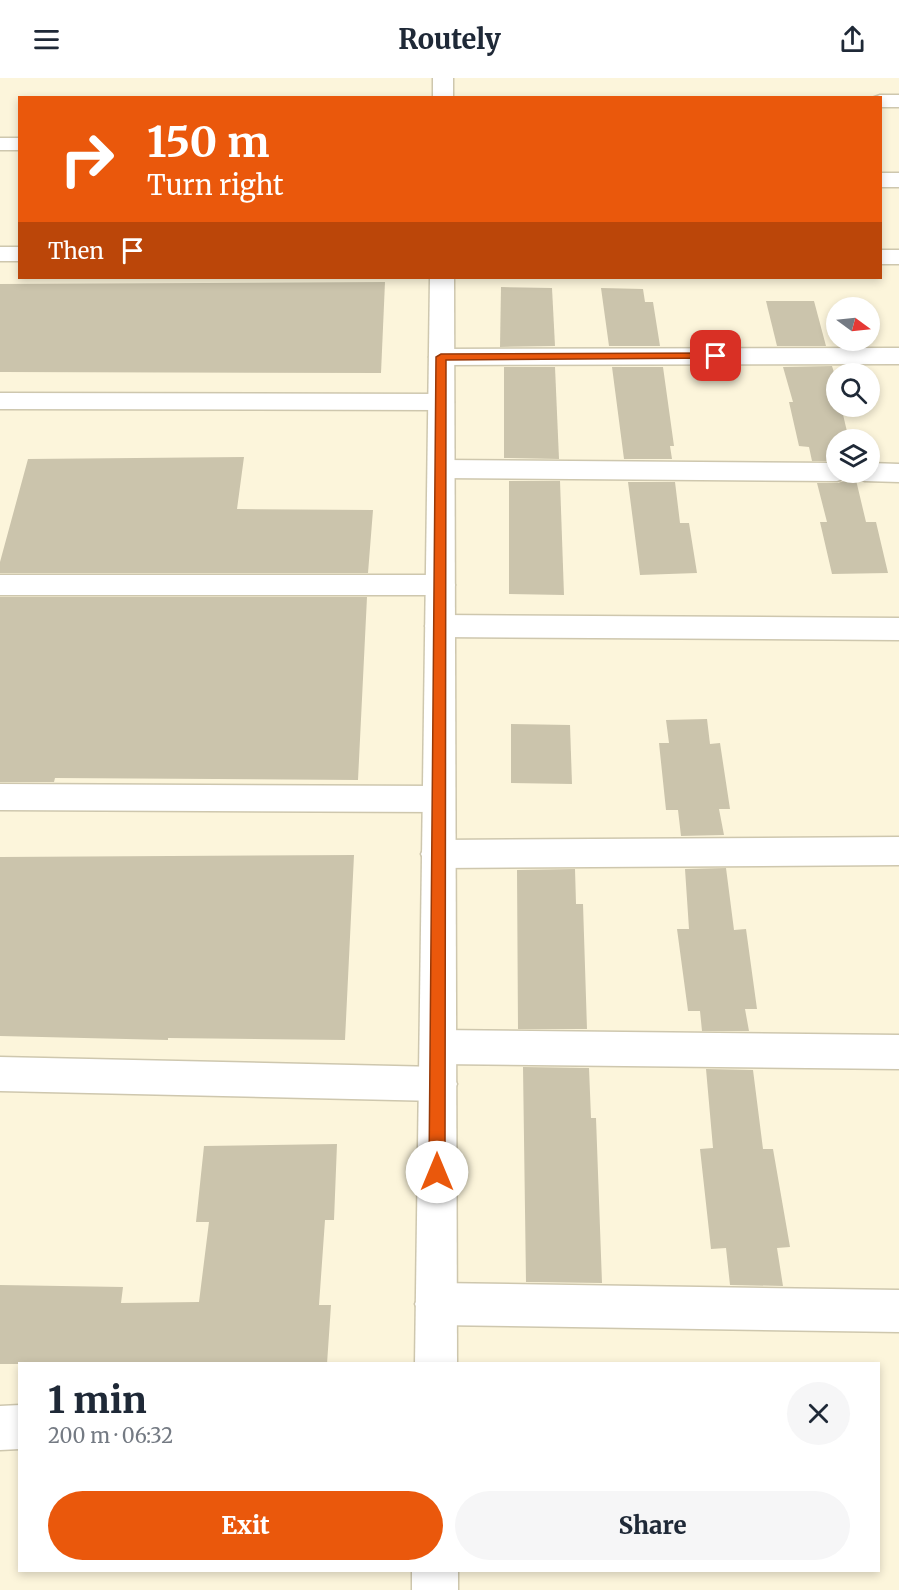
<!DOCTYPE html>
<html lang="en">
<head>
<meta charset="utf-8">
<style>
  :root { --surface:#fff; --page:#f6f6f7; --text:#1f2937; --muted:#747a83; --accent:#ea580c }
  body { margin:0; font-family:Merriweather,serif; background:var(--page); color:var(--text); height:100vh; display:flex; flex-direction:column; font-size:22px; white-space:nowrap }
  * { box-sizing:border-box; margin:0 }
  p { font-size:20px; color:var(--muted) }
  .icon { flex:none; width:33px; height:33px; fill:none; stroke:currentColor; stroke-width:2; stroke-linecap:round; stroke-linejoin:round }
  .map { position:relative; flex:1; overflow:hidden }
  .panel { position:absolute; left:18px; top:1284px; width:862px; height:210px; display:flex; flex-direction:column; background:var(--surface); border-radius:0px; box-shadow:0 3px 9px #0003 }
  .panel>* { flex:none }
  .top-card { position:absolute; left:18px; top:18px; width:864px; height:183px; border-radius:0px; box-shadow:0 3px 9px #0003; background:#ea580c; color:#fff; overflow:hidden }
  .needle { width:39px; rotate:105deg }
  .tools { position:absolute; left:826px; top:219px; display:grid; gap:12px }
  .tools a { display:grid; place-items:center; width:54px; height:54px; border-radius:50%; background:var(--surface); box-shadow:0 3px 9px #0003; font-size:30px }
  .pin { position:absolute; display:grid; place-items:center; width:51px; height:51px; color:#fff; margin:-26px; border-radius:12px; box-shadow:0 3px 9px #0006 }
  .me { position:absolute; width:66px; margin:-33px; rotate:0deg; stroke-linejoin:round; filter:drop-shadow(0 0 4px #0008) }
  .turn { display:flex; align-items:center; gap:21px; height:126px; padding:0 30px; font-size:27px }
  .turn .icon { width:78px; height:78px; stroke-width:2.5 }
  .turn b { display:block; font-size:42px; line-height:51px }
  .then { display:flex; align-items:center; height:57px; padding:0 30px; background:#0003; gap:12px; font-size:22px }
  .round { display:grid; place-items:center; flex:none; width:63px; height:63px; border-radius:32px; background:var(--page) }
  .headline { display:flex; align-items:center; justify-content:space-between; height:102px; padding:0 30px }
  h1 { font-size:36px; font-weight:800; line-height:45px }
  .action { display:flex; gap:12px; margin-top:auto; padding:12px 30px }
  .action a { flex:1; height:69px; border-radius:36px; background:var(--accent); color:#fff; font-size:24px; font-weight:800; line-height:69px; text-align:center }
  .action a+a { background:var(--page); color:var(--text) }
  header { display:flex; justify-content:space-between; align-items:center; height:78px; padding:0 30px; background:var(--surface); font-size:27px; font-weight:800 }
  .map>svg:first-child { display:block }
  .building { fill:#cbc4ac }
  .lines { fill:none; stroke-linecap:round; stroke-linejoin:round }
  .minor-casing { stroke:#cec7ae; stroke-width:3 }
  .tertiary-casing { stroke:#cec7ae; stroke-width:3 }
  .minor { fill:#fff; fill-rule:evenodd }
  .tertiary { fill:#fff; fill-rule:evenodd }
  .route { fill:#ea580c; stroke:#983908; stroke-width:1.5 }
</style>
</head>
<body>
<header><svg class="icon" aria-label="menu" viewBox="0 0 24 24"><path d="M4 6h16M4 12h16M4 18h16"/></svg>Routely<svg class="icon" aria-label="share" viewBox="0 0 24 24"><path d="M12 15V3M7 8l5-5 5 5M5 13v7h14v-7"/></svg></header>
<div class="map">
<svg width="899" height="1512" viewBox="0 0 899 1512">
  <rect width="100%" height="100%" fill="#fcf5db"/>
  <!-- building -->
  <g class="building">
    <polygon points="385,204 381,295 0,294 0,206"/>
    <polygon points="501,209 552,210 555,268 500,269"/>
    <polygon points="601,210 643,211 645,224 653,224 660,268 609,268"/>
    <polygon points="766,223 814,223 826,268 777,268"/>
    <polygon points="832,288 837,304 837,328 841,328 849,362 837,362 837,383 812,383 809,369 799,368 789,324 793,324 783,289"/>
    <polygon points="504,289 555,289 559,381 504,380"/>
    <polygon points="612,289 663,289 674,368 670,368 672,381 624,381"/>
    <polygon points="244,379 237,431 373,432 368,495 0,495 0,484 28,381"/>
    <polygon points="851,397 856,402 866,444 876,444 888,495 832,496 820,444 827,444 817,405 838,405 847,402"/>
    <polygon points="509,403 560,403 564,517 509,516"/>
    <polygon points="628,404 675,404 680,445 689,445 697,495 640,497"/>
    <polygon points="0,519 367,519 358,702 55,700 54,704 0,704"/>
    <polygon points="707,641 710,666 720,665 730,731 719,731 724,757 681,758 678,732 666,732 659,665 669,665 666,642"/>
    <polygon points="511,646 570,647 572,706 511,705"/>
    <polygon points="354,777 345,962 168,960 168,962 0,958 0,779"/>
    <polygon points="726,790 734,852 746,851 757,931 745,931 749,953 702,953 700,933 688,933 677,851 689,851 685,791"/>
    <polygon points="575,791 576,826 583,826 587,951 518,951 517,792"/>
    <polygon points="523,989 589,990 591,1040 596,1040 602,1205 526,1204"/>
    <polygon points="706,991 753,992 763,1071 773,1071 790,1169 777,1170 783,1208 730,1207 726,1170 711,1171 700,1071 713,1070"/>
    <polygon points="337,1066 334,1142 325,1142 319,1227 331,1227 327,1286 0,1286 0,1207 123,1209 121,1225 199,1224 209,1144 196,1144 204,1068"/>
  </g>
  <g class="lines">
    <!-- minor casing -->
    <g class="minor-casing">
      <g id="minor">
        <polygon points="880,17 899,17 899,29 880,29 880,20 872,20"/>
        <rect x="0" y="60" width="20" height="12"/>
        <rect x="880" y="95" width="19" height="14"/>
        <rect x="0" y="169" width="20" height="14"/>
        <rect x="880" y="172" width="19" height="14"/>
        <polygon points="899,270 899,286 441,287 432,284 429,279 432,274 441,271"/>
        <polygon points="0,315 441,316 450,318 454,324 450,330 441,332 0,331"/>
        <polygon points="441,382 837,385 837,394 850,394 846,400 837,403 441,400 432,397 428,391 432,385"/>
        <polygon points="870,385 899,386 899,404 865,403 856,400 852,394 870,394"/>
        <polygon points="0,497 441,497 451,500 455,507 451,514 441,517 0,517"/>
        <polygon points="440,537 899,540 899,562 440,559 430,556 425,548 430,540"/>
        <polygon points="0,706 439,708 450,712 455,721 450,730 439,734 0,732"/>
        <polygon points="899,759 899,787 438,790 426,786 421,776 426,766 438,762"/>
        <polygon points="438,952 899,957 899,991 438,986 425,981 420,969 425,957"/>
        <polygon points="0,979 438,989 451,994 457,1006 451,1018 438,1023 0,1013"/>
        <polygon points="436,1205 899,1212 899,1254 436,1247 422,1240 415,1226 422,1212"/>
        <polygon points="20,1327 20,1371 0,1372 0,1328"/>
      </g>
    </g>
    <!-- tertiary casing -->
    <g class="tertiary-casing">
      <g id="tertiary">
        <rect x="433" y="0" width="20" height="20"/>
        <polygon points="430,200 454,200 457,1286 415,1286"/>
        <rect x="412" y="1492" width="46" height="20"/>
      </g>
    </g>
    <!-- minor -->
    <use href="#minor" class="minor"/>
    <!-- tertiary -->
    <use href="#tertiary" class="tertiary"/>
  </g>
  <!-- route -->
  <polygon class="route" points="716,275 720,276 720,280 446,282 445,1094 443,1100 437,1102 431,1100 429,1094 436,279 441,276"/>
</svg>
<div class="tools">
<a><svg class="needle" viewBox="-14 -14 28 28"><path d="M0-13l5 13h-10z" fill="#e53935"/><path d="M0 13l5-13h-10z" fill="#747a83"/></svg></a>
<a><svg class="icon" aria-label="search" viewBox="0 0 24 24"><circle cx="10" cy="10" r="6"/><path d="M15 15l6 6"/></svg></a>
<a><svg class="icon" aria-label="layers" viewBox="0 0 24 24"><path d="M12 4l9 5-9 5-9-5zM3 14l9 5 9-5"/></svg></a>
</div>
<div class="pin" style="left:716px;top:278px;background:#d93025"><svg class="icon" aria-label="arrive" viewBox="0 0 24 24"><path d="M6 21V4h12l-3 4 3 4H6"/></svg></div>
<svg class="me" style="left:437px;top:1094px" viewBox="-20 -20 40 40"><circle r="19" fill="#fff"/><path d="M0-13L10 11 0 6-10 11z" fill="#ea580c"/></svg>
<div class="top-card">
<div class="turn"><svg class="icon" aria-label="right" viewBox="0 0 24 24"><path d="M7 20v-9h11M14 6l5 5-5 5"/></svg><div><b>150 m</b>Turn right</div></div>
<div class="then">Then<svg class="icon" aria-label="arrive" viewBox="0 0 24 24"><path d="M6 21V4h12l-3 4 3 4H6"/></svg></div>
</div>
<section class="panel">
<div class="headline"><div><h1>1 min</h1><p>200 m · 06:32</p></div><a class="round"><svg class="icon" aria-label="close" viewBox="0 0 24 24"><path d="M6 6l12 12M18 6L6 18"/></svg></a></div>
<div class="action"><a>Exit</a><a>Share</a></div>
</section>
</div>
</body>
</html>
